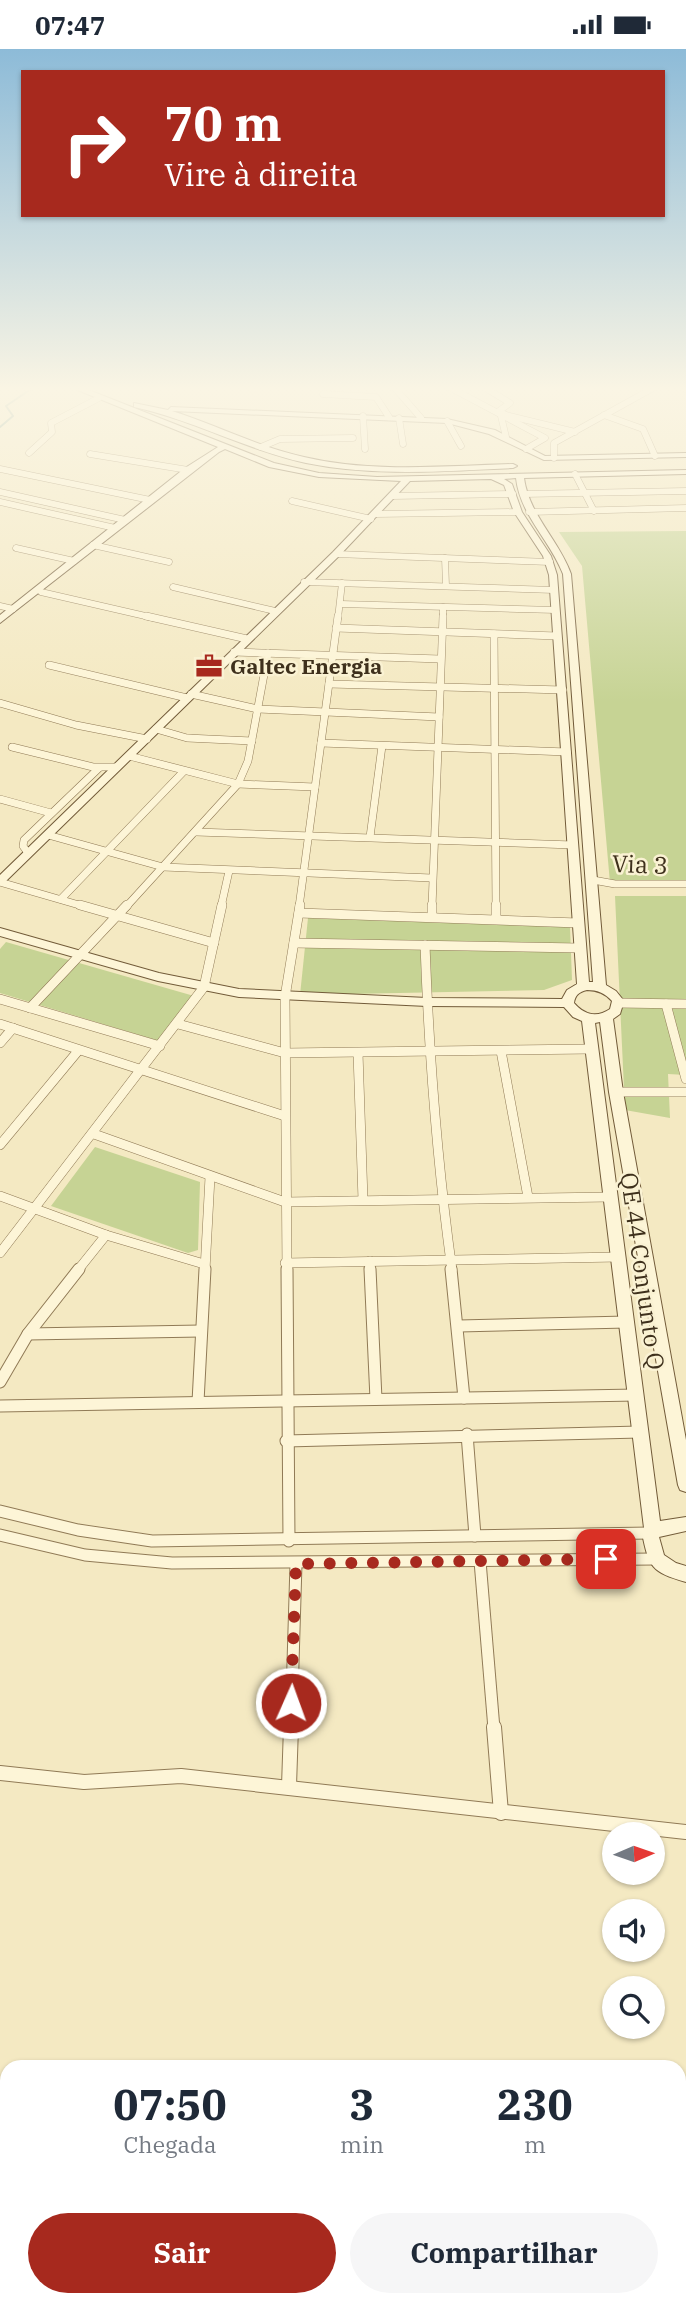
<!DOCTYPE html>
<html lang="pt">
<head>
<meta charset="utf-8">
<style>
  :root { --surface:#fff; --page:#f6f6f7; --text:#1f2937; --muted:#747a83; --accent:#a7291e }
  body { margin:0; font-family:"IBM Plex Serif",serif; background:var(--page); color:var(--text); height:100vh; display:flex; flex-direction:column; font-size:26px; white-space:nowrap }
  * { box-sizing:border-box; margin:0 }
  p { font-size:23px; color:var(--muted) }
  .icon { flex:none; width:38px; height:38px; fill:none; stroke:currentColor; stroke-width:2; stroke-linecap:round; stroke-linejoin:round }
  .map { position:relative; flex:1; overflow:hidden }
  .drawer { position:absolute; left:0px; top:2011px; width:686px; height:247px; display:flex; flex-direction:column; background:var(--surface); border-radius:21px 21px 0 0; box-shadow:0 2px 5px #0004 }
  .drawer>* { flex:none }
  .guide { position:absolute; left:21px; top:21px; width:644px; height:147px; border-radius:0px; box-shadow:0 2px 5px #0004; background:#a7291e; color:#fff; overflow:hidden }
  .needle { width:46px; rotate:88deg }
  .fabs { position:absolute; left:602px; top:1773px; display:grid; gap:14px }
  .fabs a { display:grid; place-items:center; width:63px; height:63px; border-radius:50%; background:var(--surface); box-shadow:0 2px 5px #0004; font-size:35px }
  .pin { position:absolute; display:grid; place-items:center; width:60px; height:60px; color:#fff; margin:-30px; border-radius:14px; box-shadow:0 4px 10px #0006 }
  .me { position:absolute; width:77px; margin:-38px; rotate:2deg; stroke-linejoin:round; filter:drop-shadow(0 0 5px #0008) }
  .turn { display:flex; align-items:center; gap:24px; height:147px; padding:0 28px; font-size:32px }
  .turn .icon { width:91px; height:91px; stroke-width:2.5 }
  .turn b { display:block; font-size:49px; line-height:60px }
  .eta { display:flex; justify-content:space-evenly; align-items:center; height:119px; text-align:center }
  .eta b { font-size:42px; font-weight:800; line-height:49px }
  .action { display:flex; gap:14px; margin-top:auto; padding:14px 28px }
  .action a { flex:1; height:80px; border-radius:42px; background:var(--accent); color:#fff; font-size:28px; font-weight:800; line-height:80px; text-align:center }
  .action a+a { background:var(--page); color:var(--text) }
  .status { display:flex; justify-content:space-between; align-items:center; height:49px; padding:0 35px; background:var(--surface); direction:ltr }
  .status svg { height:19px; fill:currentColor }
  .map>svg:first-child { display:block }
  .green { fill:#c6d394 }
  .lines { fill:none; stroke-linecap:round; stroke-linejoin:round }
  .stream { stroke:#6a958e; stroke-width:2 }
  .street-far4-casing { stroke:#907a56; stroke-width:7 }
  .street-far3-casing { stroke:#907a56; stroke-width:8 }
  .street-far2-casing { stroke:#907a56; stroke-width:10 }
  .street-far1-casing { stroke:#907a56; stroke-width:13 }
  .street-casing { stroke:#907a56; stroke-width:16 }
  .secondary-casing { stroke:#725b39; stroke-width:2 }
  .street-far4 { stroke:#fdf5d7; stroke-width:6 }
  .street-far3 { stroke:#fdf5d7; stroke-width:7 }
  .street-far2 { stroke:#fdf5d7; stroke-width:9 }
  .street-far1 { stroke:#fdf5d7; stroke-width:11 }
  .street { stroke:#fdf5d7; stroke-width:14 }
  .secondary { fill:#fdf5d7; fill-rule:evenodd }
  .route { stroke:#a7291e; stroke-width:12; stroke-dasharray:0 21.6 }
  .labels { text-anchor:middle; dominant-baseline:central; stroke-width:5; stroke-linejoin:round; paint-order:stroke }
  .far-poi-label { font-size:21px; font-weight:bold; fill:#3e301c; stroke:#faf2d3; text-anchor:start }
  .street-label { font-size:24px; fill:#3e301c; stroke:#faf2d3 }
</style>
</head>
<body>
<div class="status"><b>07:47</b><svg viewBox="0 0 49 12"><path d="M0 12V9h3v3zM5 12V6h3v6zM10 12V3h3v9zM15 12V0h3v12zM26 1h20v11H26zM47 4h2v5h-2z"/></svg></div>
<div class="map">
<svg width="686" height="2256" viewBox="0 0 686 2256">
  <rect width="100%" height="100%" fill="#f4e9c2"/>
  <!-- green -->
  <g class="green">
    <polygon points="686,482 686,832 610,834 582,517 559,483"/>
    <polygon points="615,847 686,847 686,1026 668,1025 670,1069 625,1061"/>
    <polygon points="308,869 570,878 572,931 544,941 300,946"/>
    <polygon points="6,893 194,947 159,992 0,944 0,900"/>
    <polygon points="95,1098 200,1133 198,1201 188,1204 51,1157"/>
  </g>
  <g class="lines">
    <!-- stream -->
    <polyline class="stream" points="0,378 13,367 6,357 34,338"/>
    <!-- street-far4 casing -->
    <g class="street-far4-casing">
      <g id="street-far4">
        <polyline points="394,338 421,369"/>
        <polyline points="449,338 545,389 526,400"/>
        <polyline points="484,338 510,354 499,362 506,366 575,383"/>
        <polyline points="681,338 686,340"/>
        <polyline points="323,345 376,348 389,368"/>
        <polyline points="604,366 643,380 655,407"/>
        <polyline points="363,367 365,400"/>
        <polyline points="501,367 506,388"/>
        <polyline points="399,369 403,395"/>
        <polyline points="447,372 461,397"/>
        <polyline points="261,398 280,390 353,389"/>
        <polyline points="29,404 52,383 51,374 99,349"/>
        <polyline points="90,405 188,421"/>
        <polyline points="554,409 554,394 655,338"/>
        <polyline points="0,420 150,451"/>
        <polyline points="575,425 594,462"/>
        <polyline points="0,443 125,471"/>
        <polyline points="523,445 686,442"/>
        <polyline points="392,447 513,445"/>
        <polyline points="292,452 371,470"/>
        <polyline points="0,453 115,479"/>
        <polyline points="529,463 686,459"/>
        <polyline points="376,465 518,463"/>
        <polyline points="93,496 169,513"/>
        <polyline points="16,499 74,512"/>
        <polyline points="336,505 550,513"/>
        <polyline points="445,509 446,537"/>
        <polyline points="304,533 554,541"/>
        <polyline points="173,538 275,562"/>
        <polyline points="41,543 154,569"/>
        <polyline points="341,555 556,561"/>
        <polyline points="0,557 13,560"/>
        <polyline points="338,569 342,534"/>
        <polyline points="443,569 443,558"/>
      </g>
    </g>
    <!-- street-far3 casing -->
    <g class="street-far3-casing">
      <g id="street-far3">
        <polyline points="146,567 247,590"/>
        <polyline points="336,579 557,587"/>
        <polyline points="494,585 496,858"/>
        <polyline points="234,603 440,610"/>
        <polyline points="49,616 187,649"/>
        <polyline points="329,635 563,641"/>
        <polyline points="191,645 258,660 439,668"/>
        <polyline points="0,654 76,676 147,690"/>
        <polyline points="156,680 187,689 252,692"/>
        <polyline points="321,694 567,703"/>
        <polyline points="12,698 93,718 117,718"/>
        <polyline points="129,707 238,735 315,738"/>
        <polyline points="0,750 51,764"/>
        <polyline points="196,783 573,796"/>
        <polyline points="48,786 163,818 432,829"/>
        <polyline points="370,788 382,697"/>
        <polyline points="28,804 23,797 24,791 99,719"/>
        <polyline points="593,831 615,835 686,835"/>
        <polyline points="0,833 86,858"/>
        <polyline points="61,850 184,722"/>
        <polyline points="126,858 238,735 248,712 268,604"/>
        <polyline points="221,858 229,822"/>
        <polyline points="299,858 338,567"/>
        <polyline points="432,858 443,567"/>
      </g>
    </g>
    <!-- street-far2 casing -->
    <g class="street-far2-casing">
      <g id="street-far2">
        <polyline points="80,856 214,894"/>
        <polyline points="496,856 496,870"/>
        <polyline points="299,864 578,874"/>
        <polyline points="432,868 432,856"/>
        <polyline points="294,894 579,899"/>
        <path d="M425,896C429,1005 437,1113 452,1221"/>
        <polyline points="0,950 160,997"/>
        <polyline points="618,954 686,955"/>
        <polyline points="666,955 686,1030"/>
        <polyline points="30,959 127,856"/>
        <polyline points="0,975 285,1067"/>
        <polyline points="178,975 285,1004 591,1000"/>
        <polyline points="0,994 13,979"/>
        <polyline points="501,1002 528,1148"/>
        <polyline points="358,1004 363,1151"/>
        <polyline points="616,1043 686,1043"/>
        <polyline points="94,1085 285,1153 610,1148"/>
        <polyline points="0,1096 78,1002"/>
        <polyline points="0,1147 106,1186 204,1215"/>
        <polyline points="0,1204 204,938 222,856"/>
        <polyline points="370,1212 370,1221"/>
        <polyline points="285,1214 619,1208"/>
        <polyline points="78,1221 106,1186"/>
        <polyline points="205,1221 210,1128"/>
        <polyline points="287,1221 285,948 300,856"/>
      </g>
    </g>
    <!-- street-far1 casing -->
    <g class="street-far1-casing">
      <g id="street-far1">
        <polyline points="287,1220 289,1492"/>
        <polyline points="370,1220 376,1350"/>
        <polyline points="451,1220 464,1349"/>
        <polyline points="459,1277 627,1273"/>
        <polyline points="28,1285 201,1282"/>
        <polyline points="0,1333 28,1285 79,1220"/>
        <polyline points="198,1353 205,1220"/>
        <polyline points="0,1357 637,1346"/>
        <polyline points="467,1385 475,1487"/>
        <polyline points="286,1392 640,1383"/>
        <polyline points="0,1462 78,1481 152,1492 650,1484"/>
        <polyline points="0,1486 85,1506 172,1514 656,1510"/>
        <polyline points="480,1512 494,1680"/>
        <polyline points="291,1680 296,1515"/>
      </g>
    </g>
    <!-- street casing -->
    <g class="street-casing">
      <g id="street">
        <polyline points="494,1678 501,1764"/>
        <polyline points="0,1724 84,1733 181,1727 686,1783"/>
        <polyline points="289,1737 291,1678"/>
      </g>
    </g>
    <!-- secondary casing -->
    <g class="secondary-casing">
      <g id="secondary">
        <path d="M70,338H81L274,414L319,424L377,428L686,421V425L524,429C529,466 559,491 571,525L606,936L616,942L624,952L620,965L613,970L623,1043L686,1391V1443L680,1441L678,1436L609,1043L600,973L595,974L660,1472L686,1468V1482L659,1488L664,1506L676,1514L686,1517V1533C651,1523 649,1518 642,1484L644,1479L582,972L573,968L564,958L427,957L239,948L158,932L0,887V879L159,924L239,940L427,949L562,950L567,941L577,935L549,526L543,507L514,463L504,436L491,430L410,432L339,507L4,834L0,835V826L333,503L401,432L319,428L269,418L225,400L219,403L0,574V566L185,419L218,398ZM516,429C520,466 550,491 563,525L593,933H589L557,526L551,507L522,463L512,435L504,430ZM587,941C597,941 605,944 612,952L610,960C597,969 584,966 574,954C575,946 579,943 587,941Z"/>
        <path d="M134,354L168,361L171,358L447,370L495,381L545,407L686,404V408L544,411L489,385L447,374L172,362C217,376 258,398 304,408C372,424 444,417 513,415L517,417L513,419C444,422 374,428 306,414C247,401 193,371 134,358Z"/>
      </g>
    </g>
    <!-- street-far4 -->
    <use href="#street-far4" class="street-far4"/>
    <!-- street-far3 -->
    <use href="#street-far3" class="street-far3"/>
    <!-- street-far2 -->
    <use href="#street-far2" class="street-far2"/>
    <!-- street-far1 -->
    <use href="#street-far1" class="street-far1"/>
    <!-- street -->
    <use href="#street" class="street"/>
    <!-- secondary -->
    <use href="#secondary" class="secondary"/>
  </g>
  <!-- sky -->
  <linearGradient id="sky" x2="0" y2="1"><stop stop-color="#8dbbd8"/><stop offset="0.52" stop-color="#faf5e4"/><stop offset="1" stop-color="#faf5e4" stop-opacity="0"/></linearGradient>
  <rect width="686" height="654" fill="url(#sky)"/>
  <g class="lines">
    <!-- route -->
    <polyline class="route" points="291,1654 296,1515 606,1510"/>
  </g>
  <!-- icons -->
  <defs>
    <g id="office-bare" transform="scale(2.1)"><path d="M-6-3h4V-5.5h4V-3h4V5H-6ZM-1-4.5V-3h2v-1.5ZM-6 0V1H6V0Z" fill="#a7291e" stroke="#faf2d3" stroke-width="2.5" paint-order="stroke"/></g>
  </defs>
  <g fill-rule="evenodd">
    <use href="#office-bare" x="209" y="617"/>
  </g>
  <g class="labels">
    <!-- far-poi labels -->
    <g class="far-poi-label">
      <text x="230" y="617">Galtec Energia</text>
    </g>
    <!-- street labels -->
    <g class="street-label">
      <text transform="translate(640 815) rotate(2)">Via 3</text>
      <text transform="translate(643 1222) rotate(82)">QE 44 Conjunto Q</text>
    </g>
  </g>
</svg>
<div class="fabs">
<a><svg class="needle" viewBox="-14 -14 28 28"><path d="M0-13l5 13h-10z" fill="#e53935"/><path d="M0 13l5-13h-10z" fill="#747a83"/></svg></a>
<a><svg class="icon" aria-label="sound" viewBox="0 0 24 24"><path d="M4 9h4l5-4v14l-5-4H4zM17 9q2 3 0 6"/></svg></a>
<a><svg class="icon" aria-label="search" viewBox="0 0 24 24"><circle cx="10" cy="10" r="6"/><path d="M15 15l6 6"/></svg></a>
</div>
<div class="pin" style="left:606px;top:1510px;background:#d93025"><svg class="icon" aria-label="arrive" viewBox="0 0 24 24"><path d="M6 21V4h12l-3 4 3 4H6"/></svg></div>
<svg class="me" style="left:291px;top:1654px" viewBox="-20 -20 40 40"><circle r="17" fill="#a7291e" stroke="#fff" stroke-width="3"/><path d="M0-11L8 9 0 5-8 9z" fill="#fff"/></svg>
<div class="guide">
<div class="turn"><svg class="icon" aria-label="right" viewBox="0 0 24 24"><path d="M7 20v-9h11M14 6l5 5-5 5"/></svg><div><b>70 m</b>Vire à direita</div></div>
</div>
<section class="drawer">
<div class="eta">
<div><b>07:50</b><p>Chegada</p></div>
<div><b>3</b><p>min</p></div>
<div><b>230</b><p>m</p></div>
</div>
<div class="action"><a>Sair</a><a>Compartilhar</a></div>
</section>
</div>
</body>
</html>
